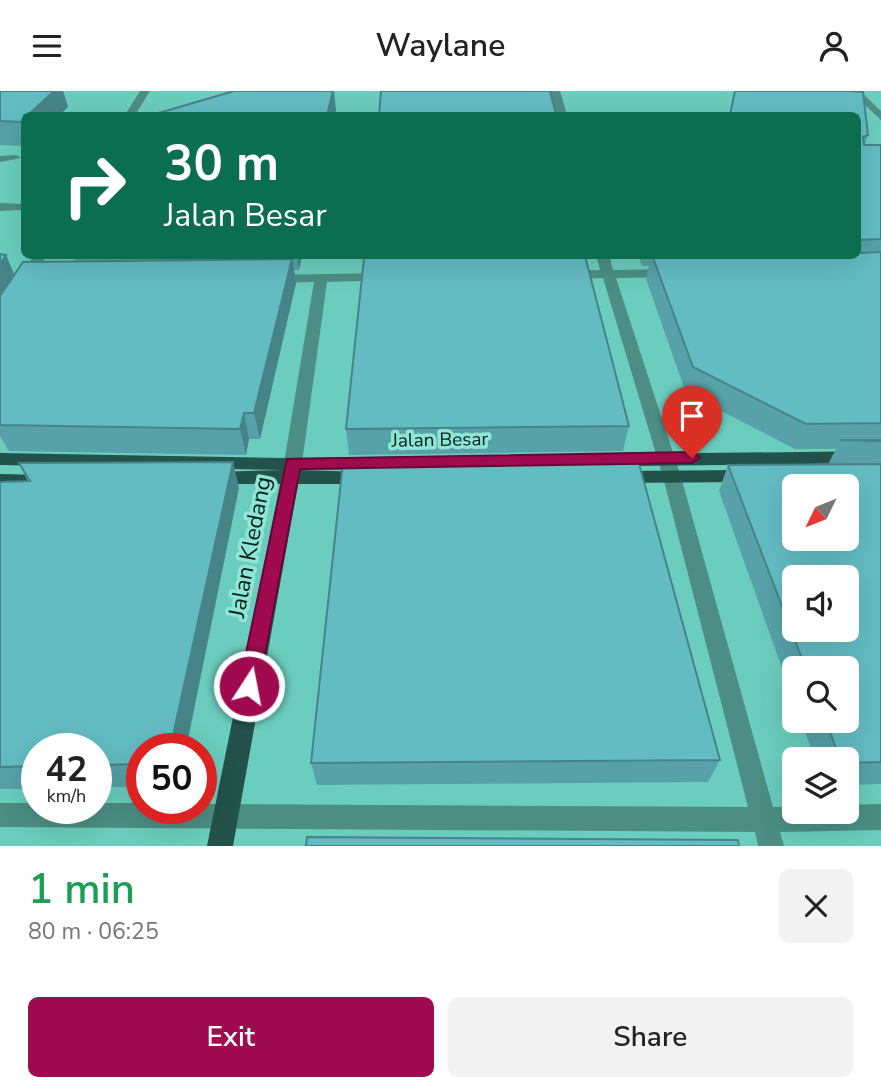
<!DOCTYPE html>
<html lang="en">
<head>
<meta charset="utf-8">
<style>
  :root { --surface:#fff; --page:#f2f2f2; --text:#222; --muted:#767676; --accent:#a00b50 }
  body { margin:0; font-family:"Nunito Sans",sans-serif; background:var(--page); color:var(--text); height:100vh; display:flex; flex-direction:column; font-size:26px; white-space:nowrap }
  * { box-sizing:border-box; margin:0 }
  p { font-size:23px; color:var(--muted) }
  .icon { flex:none; width:38px; height:38px; fill:none; stroke:currentColor; stroke-width:2; stroke-linecap:round; stroke-linejoin:round }
  .map { position:relative; height:755px; overflow:hidden }
  .details { display:flex; flex-direction:column; background:var(--surface); flex:1 }
  .details>* { flex:none }
  .top-card { position:absolute; left:21px; top:21px; width:840px; height:147px; border-radius:10px; box-shadow:0 7px 28px #0002; background:#0b6e4f; color:#fff; overflow:hidden }
  .needle { width:46px; rotate:227deg }
  .fabs { position:absolute; left:782px; top:383px; display:grid; gap:14px }
  .fabs a { display:grid; place-items:center; width:77px; height:77px; border-radius:10px; background:var(--surface); box-shadow:0 7px 28px #0002; font-size:35px }
  .speed { position:absolute; left:21px; top:642px; display:flex; gap:14px; font-size:35px; font-weight:700; text-align:center }
  .speed>* { display:grid; place-content:center; width:91px; height:91px; border-radius:50%; background:var(--surface); box-shadow:0 7px 28px #0002; line-height:1 }
  .speed small { font-size:18px; font-weight:400 }
  .speed .limit { border:10px solid #d22; background:#fff; color:#111 }
  .pin { position:absolute; display:grid; place-items:center; width:60px; height:60px; color:#fff; margin:-72px -30px; border-radius:50% 50% 50% 0; rotate:-45deg; box-shadow:0 0 7px #0007 }
  .pin .icon { rotate:45deg }
  .me { position:absolute; width:77px; margin:-38px; rotate:11deg; stroke-linejoin:round; filter:drop-shadow(0 0 5px #0008) }
  .turn { display:flex; align-items:center; gap:24px; height:147px; padding:0 28px; font-size:32px }
  .turn .icon { width:91px; height:91px; stroke-width:2.5 }
  .turn b { display:block; font-size:49px; line-height:60px }
  .round { display:grid; place-items:center; flex:none; width:74px; height:74px; border-radius:10px; background:var(--page) }
  .headline { display:flex; align-items:center; justify-content:space-between; height:119px; padding:0 28px }
  h1 { font-size:42px; font-weight:600; line-height:52px; color:#1e9e55 }
  .primary-button { display:flex; gap:14px; margin-top:auto; padding:14px 28px }
  .primary-button a { flex:1; height:80px; border-radius:10px; background:var(--accent); color:#fff; font-size:28px; font-weight:600; line-height:80px; text-align:center }
  .primary-button a+a { background:var(--page); color:var(--text) }
  header { display:flex; justify-content:space-between; align-items:center; height:91px; padding:0 28px; background:var(--surface); font-size:32px; font-weight:600 }
  .map>svg:first-child { display:block }
  .built { fill:#6bcdbd; fill-rule:evenodd }
  .lines { fill:none; stroke-linecap:round; stroke-linejoin:round }
  .minor { fill:#4c8e83; fill-rule:evenodd }
  .major { fill:#22524a; fill-rule:evenodd }
  .wall { fill:#56a2a8; fill-rule:evenodd }
  .shaded-wall { fill:#468488 }
  .building { fill:#64bcc3; stroke:#468488; stroke-width:2; fill-rule:evenodd }
  .route { fill:#a00b50; stroke:#680734; stroke-width:2 }
  .labels { text-anchor:middle; dominant-baseline:central; stroke-width:7; stroke-linejoin:round; paint-order:stroke }
  .street-label { font-size:19px; fill:#00221d; stroke:#8fe5d6 }
  .near-street-label { font-size:23px; fill:#00221d; stroke:#8fe5d6 }
</style>
</head>
<body>
<header><svg class="icon" aria-label="menu" viewBox="0 0 24 24"><path d="M4 6h16M4 12h16M4 18h16"/></svg>Waylane<svg class="icon" aria-label="person" viewBox="0 0 24 24"><circle cx="12" cy="8" r="4"/><path d="M4 21q1-7 8-7t8 7"/></svg></header>
<div class="map">
<svg width="881" height="755" viewBox="0 0 881 755">
  <rect width="100%" height="100%" fill="#82d7c9"/>
  <!-- built -->
  <path class="built" d="M0,0H881V755H0ZM24,24H858V164H24ZM794,396H847V448H794ZM794,486H847V539H794ZM794,578H847V630H794ZM37,658H96V718H37ZM142,658H201V718H142ZM794,668H847V721H794Z"/>
  <g class="lines">
    <!-- minor -->
    <g class="minor">
      <polygon points="140,0 150,0 135,24 125,24"/>
      <polygon points="550,0 560,0 567,24 557,24"/>
      <polygon points="850,0 860,0 881,20 881,29"/>
      <polygon points="0,65 16,64 21,67 0,71"/>
      <polygon points="0,112 24,113 24,119 0,120"/>
      <polygon points="34,164 47,164 7,231 0,235 0,219"/>
      <polygon points="596,164 609,164 613,179 671,178 678,182 671,186 616,187 681,386 773,716 794,716 794,721 847,721 847,714 881,713 881,739 780,741 784,755 758,755 755,741 0,736 0,712 37,712 37,718 96,718 96,712 142,712 142,718 201,718 201,713 748,716 663,386 603,187 566,188 559,184 566,180 600,179"/>
      <polygon points="384,182 389,183 389,189 327,191 302,372 293,378 287,376 284,372 314,191 272,192 265,188 272,184"/>
    </g>
    <!-- major -->
    <g class="major">
      <polygon points="881,360 881,372 300,379 364,381 373,387 364,393 298,393 233,755 207,755 280,393 213,393 204,387 213,381 283,379 0,374 0,362 279,367"/>
      <polygon points="745,379 754,385 745,391 619,392 610,386 619,380"/>
      <polygon points="0,383 49,384 58,390 49,396 0,395"/>
    </g>
  </g>
  <!-- wall -->
  <g class="wall">
    <polygon points="0,0 63,0 68,16 24,24 24,55 0,54"/>
    <path d="M734,0H850L863,1L868,44L864,54H881V693L847,694V668H815L801,630H847V578H794V611L719,400L728,374L828,373L836,358H795L686,302L646,188L649,175H642L638,164H858V24H729ZM794,396H847V448H794ZM794,486H847V539H794Z"/>
    <polygon points="0,163 6,164 14,183 76,170 74,164 302,164 299,179 294,179 296,192 260,348 249,348 246,364 9,360 0,345"/>
    <polygon points="366,164 579,164 629,335 623,360 349,364 346,338"/>
    <polygon points="19,372 239,397 142,658 142,696 96,696 96,658 37,658 37,698 0,698 0,391 28,391"/>
    <polygon points="720,669 708,691 317,694 311,672"/>
  </g>
  <!-- shaded-wall -->
  <g class="shaded-wall">
    <polygon points="54,0 63,0 68,16 60,24 28,24"/>
    <polygon points="333,0 334,0 336,20 335,24 327,24"/>
    <polygon points="6,164 16,188 0,214 0,173"/>
    <polygon points="297,164 302,164 299,179"/>
    <polygon points="292,168 296,192 260,348 254,322"/>
    <polygon points="244,322 249,348 246,364 240,338"/>
    <polygon points="233,371 239,397 186,658 170,658"/>
  </g>
  <!-- building -->
  <g class="building">
    <polygon points="0,0 54,0 28,24 24,24 24,28 22,31 0,30"/>
    <polygon points="234,0 333,0 327,24 152,24"/>
    <polygon points="381,0 550,0 556,24 379,24"/>
    <polygon points="735,0 850,0 863,1 868,44 863,46 864,54 881,54 881,148 858,149 858,24 730,24"/>
    <polygon points="881,161 881,332 806,333 693,276 652,164 858,164 858,162"/>
    <polygon points="0,163 6,164 0,173"/>
    <polygon points="585,165 629,335 346,338 364,167"/>
    <polygon points="292,168 254,322 244,322 240,338 0,334 0,205 23,171"/>
    <polygon points="840,349 881,349 881,350"/>
    <polygon points="638,369 720,669 311,672 343,371"/>
    <polygon points="233,371 170,658 142,658 142,673 96,674 96,658 37,658 37,675 0,676 0,391 30,390 19,372"/>
    <path d="M881,373V671L847,672V668H840L826,630H847V578H806L728,374ZM794,396H847V448H794ZM794,486H847V539H794Z"/>
    <polygon points="307,746 738,749 739,755 306,755"/>
  </g>
  <!-- route -->
  <polygon class="route" points="692,361 700,367 692,372 300,378 259,595 257,601 249,604 242,601 239,595 287,368"/>
  <g class="labels">
    <!-- street labels -->
    <g class="street-label">
      <text transform="translate(440 349) rotate(-1)">Jalan Besar</text>
    </g>
    <!-- near-street labels -->
    <g class="near-street-label">
      <text transform="translate(250 456) rotate(-79)">Jalan Kledang</text>
    </g>
  </g>
</svg>
<div class="fabs">
<a><svg class="needle" viewBox="-14 -14 28 28"><path d="M0-13l5 13h-10z" fill="#e53935"/><path d="M0 13l5-13h-10z" fill="#767676"/></svg></a>
<a><svg class="icon" aria-label="sound" viewBox="0 0 24 24"><path d="M4 9h4l5-4v14l-5-4H4zM17 9q2 3 0 6"/></svg></a>
<a><svg class="icon" aria-label="search" viewBox="0 0 24 24"><circle cx="10" cy="10" r="6"/><path d="M15 15l6 6"/></svg></a>
<a><svg class="icon" aria-label="layers" viewBox="0 0 24 24"><path d="M12 4l9 5-9 5-9-5zM3 14l9 5 9-5"/></svg></a>
</div>
<div class="speed"><div>42<small>km/h</small></div><div class="limit">50</div></div>
<div class="pin" style="left:692px;top:367px;background:#d93025"><svg class="icon" aria-label="arrive" viewBox="0 0 24 24"><path d="M6 21V4h12l-3 4 3 4H6"/></svg></div>
<svg class="me" style="left:249px;top:595px" viewBox="-20 -20 40 40"><circle r="17" fill="#a00b50" stroke="#fff" stroke-width="3"/><path d="M0-11L8 9 0 5-8 9z" fill="#fff"/></svg>
<div class="top-card">
<div class="turn"><svg class="icon" aria-label="right" viewBox="0 0 24 24"><path d="M7 20v-9h11M14 6l5 5-5 5"/></svg><div><b>30 m</b>Jalan Besar</div></div>
</div>
</div>
<section class="details">
<div class="headline"><div><h1>1 min</h1><p>80 m · 06:25</p></div><a class="round"><svg class="icon" aria-label="close" viewBox="0 0 24 24"><path d="M6 6l12 12M18 6L6 18"/></svg></a></div>
<div class="primary-button"><a>Exit</a><a>Share</a></div>
</section>
</body>
</html>
